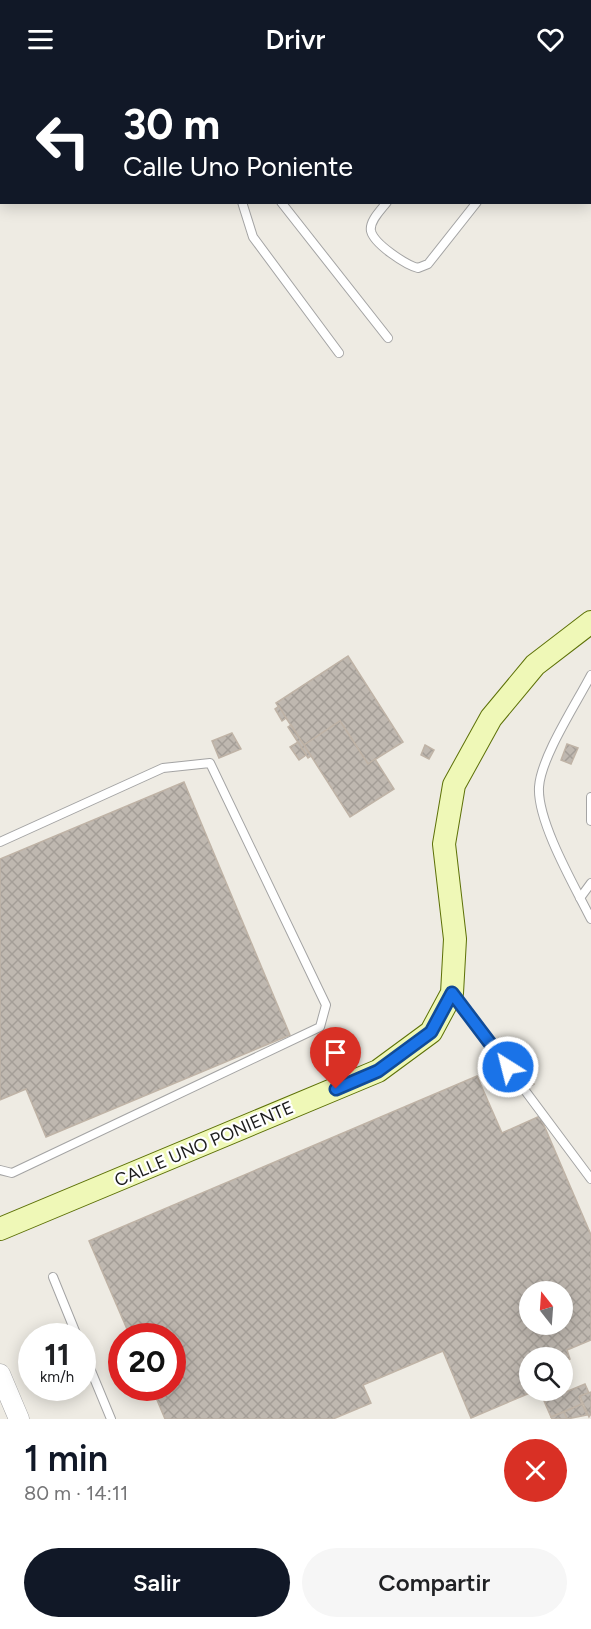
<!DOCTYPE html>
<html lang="es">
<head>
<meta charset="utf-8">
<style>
  :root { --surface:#fff; --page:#f6f6f6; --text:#202124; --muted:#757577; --accent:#111827 }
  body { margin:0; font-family:Figtree,sans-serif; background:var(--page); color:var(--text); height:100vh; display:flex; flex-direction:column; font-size:22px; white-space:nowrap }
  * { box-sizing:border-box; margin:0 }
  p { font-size:20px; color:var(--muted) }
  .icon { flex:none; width:33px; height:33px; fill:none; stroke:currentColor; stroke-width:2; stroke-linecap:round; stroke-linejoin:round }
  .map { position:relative; height:1341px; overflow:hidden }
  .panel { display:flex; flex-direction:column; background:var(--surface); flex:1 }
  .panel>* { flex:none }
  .hud { position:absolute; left:0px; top:0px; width:591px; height:126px; box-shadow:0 3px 15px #0003; background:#111827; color:#fff; overflow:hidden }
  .needle { width:39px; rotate:343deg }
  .fabs { position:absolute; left:519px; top:1203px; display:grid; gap:12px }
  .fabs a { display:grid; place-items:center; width:54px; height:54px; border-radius:50%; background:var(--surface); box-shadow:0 3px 15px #0003; font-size:30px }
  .speed { position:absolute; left:18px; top:1245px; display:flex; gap:12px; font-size:30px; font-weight:700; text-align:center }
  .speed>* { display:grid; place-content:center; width:78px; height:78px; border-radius:50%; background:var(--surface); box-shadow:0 3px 15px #0003; line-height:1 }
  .speed small { font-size:15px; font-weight:400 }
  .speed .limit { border:9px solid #d22; background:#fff; color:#111 }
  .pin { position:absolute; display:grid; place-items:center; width:51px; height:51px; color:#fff; margin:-62px -26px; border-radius:50% 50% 50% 0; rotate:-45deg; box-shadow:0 0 6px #0007 }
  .pin .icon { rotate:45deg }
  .me { position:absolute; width:66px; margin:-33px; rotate:324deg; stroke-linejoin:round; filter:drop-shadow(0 0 4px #0008) }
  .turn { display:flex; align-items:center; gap:21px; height:126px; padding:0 24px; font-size:27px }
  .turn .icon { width:78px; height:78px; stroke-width:2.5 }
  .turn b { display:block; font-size:42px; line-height:51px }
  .round { display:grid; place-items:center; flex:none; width:63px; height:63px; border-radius:32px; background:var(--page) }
  .head { display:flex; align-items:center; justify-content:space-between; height:102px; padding:0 24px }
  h1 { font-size:36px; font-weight:600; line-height:45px; color:var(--accent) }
  .primary-button { display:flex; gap:12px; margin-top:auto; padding:12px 24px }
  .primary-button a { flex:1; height:69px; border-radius:36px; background:var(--accent); color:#fff; font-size:24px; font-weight:600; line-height:69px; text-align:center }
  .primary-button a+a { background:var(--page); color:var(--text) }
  header { display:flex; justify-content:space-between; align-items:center; height:78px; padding:0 24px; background:var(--accent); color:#fff; font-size:27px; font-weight:600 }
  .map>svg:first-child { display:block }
  .building { fill:url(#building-cross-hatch); stroke:#bfb3a6; stroke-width:1.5; fill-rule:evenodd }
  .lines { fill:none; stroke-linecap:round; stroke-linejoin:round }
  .service-casing { stroke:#a4a4a4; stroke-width:10 }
  .tertiary-casing { stroke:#a4a4a4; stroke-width:21 }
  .secondary-casing { stroke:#5d7107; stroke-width:24 }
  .primary-casing { stroke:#937003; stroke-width:27 }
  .service { stroke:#fff; stroke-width:8 }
  .tertiary { stroke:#fff; stroke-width:20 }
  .secondary { stroke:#eff8b7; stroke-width:22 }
  .primary { stroke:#fada9d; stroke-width:26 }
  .route-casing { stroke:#114b97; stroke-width:15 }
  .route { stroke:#1a73e8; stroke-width:10 }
  .labels { text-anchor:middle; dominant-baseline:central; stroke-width:4.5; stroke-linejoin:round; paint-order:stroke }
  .street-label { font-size:18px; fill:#1d1d1d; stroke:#fff }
</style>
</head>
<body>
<header><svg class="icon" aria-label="menu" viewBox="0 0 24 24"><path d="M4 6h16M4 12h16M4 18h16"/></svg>Drivr<svg class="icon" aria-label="heart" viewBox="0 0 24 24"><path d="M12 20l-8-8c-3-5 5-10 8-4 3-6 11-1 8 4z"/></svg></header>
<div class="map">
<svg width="591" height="1341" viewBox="0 0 591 1341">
  <defs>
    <pattern id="building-cross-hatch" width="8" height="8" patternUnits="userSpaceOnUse" patternTransform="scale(1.5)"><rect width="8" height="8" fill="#bfb8b0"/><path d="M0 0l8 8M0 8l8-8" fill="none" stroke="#a49e97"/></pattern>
  </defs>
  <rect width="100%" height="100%" fill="#eeebe3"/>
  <!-- building -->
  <g class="building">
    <polygon points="348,578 403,664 368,686 340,643 304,667 276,625"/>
    <polygon points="279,628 286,640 282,643 275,631"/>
    <polygon points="340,643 368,686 375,681 394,711 350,739 304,667"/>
    <polygon points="291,647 311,678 308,680 288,649"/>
    <polygon points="232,655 241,671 219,680 212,663"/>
    <polygon points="298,664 306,677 299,682 290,669"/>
    <polygon points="567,666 578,670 571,686 561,682"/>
    <polygon points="425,667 434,672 429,681 421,677"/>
    <polygon points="184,704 290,957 46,1059 26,1011 0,1022 0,781"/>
    <path d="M477,998L502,1055L540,1038L591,1157V1262L567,1272L570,1281L562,1284V1280H530V1312H537L471,1340L443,1273L363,1307L371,1325L333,1341H165L152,1310H172V1258H130L89,1163ZM530,1214H562V1246H530Z"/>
    <polygon points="529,998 534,1006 528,1010 523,1003"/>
    <polygon points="585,1306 589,1315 579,1319 582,1326 551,1339 544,1323"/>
    <polygon points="591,1314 591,1336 589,1339 580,1318"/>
    <polygon points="582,1326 587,1337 567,1341 564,1334"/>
    <polygon points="564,1334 567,1341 552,1341 551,1339"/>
  </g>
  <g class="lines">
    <!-- service casing -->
    <g class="service-casing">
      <g id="service">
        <polyline points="222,0 222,2"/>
        <polyline points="242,124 253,159 339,275"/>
        <polyline points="281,124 388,260"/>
        <path d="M387,124C381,132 369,143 371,153C374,166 406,187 418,190L428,186L477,124"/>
        <path d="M591,597C576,626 541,679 539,709C537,744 575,809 591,841"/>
        <polyline points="591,719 591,743"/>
        <polyline points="0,764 163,690 210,685 326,927 320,949 12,1095 0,1092"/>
        <polyline points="580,820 591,805"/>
        <polyline points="453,916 591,1101"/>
        <polyline points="53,1199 77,1258"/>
        <polyline points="82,1271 111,1341"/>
      </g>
    </g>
    <!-- tertiary casing -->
    <g class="tertiary-casing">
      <polyline id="tertiary" points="0,1296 19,1341"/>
    </g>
    <!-- secondary casing -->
    <g class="secondary-casing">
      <polyline id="secondary" points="0,1151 378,993 431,954 452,915 455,861 444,766 454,707 491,640 535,587 591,544"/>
    </g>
    <!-- primary casing -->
    <g class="primary-casing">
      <g id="primary">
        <polyline points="425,0 429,2"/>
        <polyline points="536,0 538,2"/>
        <polyline points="590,31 591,32"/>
        <polyline points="590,76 591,77"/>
      </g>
    </g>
    <!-- service -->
    <use href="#service" class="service"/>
    <!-- tertiary -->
    <use href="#tertiary" class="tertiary"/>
    <!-- secondary -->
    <use href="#secondary" class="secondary"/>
    <!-- primary -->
    <use href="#primary" class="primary"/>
  </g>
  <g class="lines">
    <!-- route casing -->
    <g class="route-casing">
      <polyline id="route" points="336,1011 378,993 431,954 452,915 508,989"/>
    </g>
    <!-- route -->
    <use href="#route" class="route"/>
  </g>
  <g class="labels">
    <!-- street labels -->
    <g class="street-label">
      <text transform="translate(204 1066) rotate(-23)">CALLE UNO PONIENTE</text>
    </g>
  </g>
</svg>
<div class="fabs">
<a><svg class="needle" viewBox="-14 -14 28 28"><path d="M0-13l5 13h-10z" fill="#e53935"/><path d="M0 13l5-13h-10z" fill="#757577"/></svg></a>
<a><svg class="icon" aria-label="search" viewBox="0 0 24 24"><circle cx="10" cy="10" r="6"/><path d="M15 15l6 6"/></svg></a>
</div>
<div class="speed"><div>11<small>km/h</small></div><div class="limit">20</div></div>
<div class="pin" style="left:336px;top:1011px;background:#d93025"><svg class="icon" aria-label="arrive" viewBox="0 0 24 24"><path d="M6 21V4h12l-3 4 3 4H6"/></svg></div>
<svg class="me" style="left:508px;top:989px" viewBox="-20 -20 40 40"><circle r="17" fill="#1a73e8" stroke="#fff" stroke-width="3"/><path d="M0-11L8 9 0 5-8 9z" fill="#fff"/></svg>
<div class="hud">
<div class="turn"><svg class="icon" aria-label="left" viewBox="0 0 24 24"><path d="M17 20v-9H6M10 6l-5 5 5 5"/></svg><div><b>30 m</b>Calle Uno Poniente</div></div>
</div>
</div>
<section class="panel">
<div class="head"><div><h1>1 min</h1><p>80 m · 14:11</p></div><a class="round" style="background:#d93025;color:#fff"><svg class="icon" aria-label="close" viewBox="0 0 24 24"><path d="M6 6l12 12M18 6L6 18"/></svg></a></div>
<div class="primary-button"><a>Salir</a><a>Compartir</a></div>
</section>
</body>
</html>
